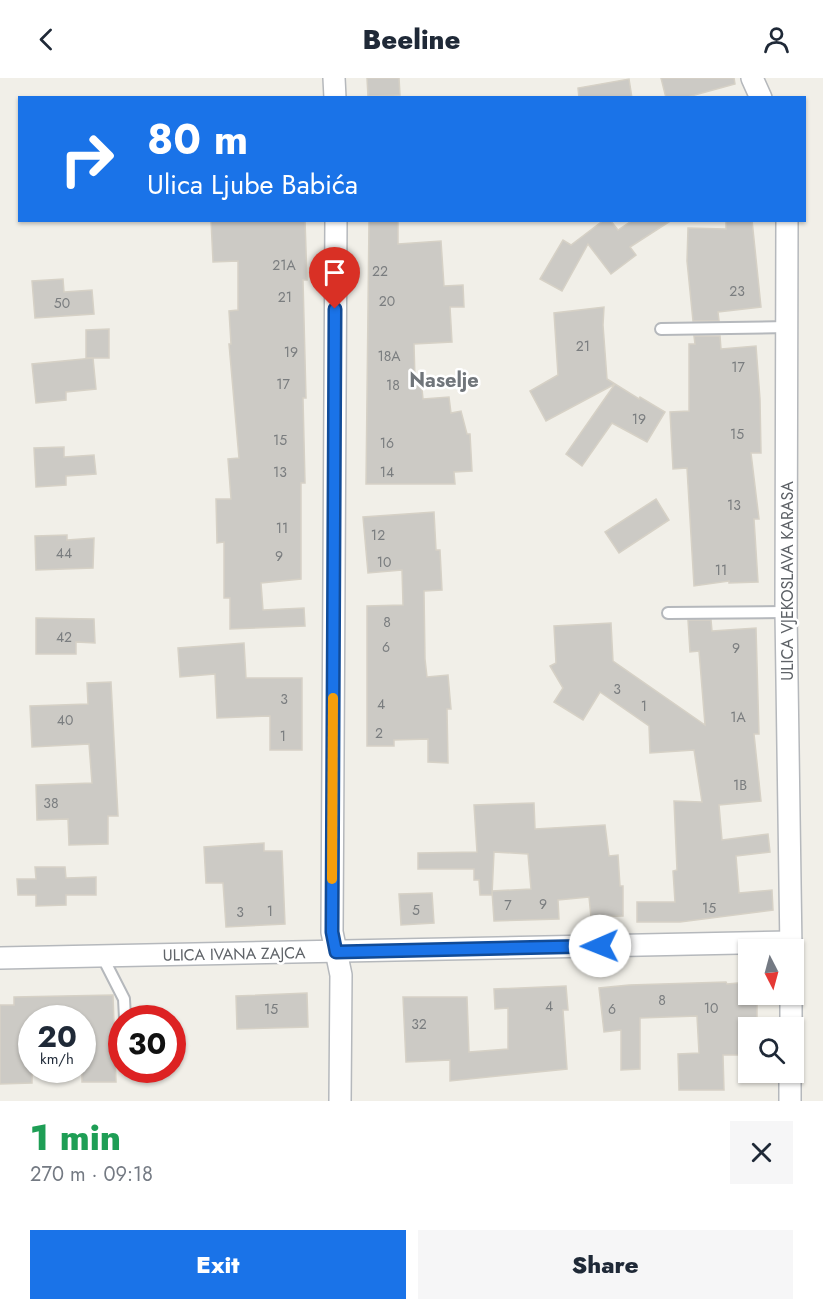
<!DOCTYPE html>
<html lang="en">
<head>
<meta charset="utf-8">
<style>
  :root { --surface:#fff; --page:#f6f6f7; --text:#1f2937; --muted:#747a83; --accent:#1a73e8 }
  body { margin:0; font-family:Jost,sans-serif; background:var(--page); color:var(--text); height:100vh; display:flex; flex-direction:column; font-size:22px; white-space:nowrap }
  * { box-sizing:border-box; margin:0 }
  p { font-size:20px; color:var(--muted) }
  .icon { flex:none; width:33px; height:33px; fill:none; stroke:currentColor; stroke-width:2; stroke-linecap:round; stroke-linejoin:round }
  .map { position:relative; height:1023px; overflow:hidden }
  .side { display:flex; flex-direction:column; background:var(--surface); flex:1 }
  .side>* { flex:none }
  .hud { position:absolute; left:18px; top:18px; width:788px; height:126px; border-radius:0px; box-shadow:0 2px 4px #0004; background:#1a73e8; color:#fff; overflow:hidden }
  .needle { width:39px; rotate:174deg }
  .fabs { position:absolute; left:738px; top:861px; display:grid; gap:12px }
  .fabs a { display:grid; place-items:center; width:66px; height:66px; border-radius:0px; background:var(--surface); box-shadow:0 2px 4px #0004; font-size:30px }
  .speed { position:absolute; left:18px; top:927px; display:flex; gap:12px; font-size:30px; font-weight:700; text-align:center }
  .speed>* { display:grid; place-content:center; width:78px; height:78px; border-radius:50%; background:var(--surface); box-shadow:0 2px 4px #0004; line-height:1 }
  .speed small { font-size:15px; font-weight:400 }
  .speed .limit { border:9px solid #d22; background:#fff; color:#111 }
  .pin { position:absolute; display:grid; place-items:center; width:51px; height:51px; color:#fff; margin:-62px -26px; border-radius:50% 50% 50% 0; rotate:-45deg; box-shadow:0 0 6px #0007 }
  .pin .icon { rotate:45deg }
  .me { position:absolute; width:66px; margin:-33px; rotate:269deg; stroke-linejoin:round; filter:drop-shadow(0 0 4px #0008) }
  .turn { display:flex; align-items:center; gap:21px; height:126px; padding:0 30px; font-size:27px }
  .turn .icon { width:78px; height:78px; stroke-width:2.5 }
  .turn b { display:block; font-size:42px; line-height:51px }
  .round { display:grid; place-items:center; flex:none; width:63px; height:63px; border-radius:0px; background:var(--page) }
  .overview { display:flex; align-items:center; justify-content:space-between; height:102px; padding:0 30px }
  h1 { font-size:36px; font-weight:800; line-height:45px; color:#1e9e55 }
  .cta { display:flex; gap:12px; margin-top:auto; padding:12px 30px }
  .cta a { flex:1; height:69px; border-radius:0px; background:var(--accent); color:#fff; font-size:24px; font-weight:800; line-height:69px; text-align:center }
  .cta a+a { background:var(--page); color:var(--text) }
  header { display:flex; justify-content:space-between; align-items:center; height:78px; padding:0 30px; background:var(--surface); font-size:27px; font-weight:800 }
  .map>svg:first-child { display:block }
  .building { fill:#cccac5; stroke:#d6d1c6; stroke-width:1.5 }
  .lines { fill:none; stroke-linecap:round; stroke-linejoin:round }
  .lane-casing { stroke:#b5b8bc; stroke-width:14 }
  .street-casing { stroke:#b5b8bc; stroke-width:24 }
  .lane { stroke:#fff; stroke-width:10 }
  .street { stroke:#fff; stroke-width:21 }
  .route-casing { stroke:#114b97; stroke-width:15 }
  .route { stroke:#1a73e8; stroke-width:10 }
  .slow { stroke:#f59e0b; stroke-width:10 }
  .labels { text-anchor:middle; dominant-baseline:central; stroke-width:5; stroke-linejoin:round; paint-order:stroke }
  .number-label { font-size:14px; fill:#7a7d7f }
  .street-label { font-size:16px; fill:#5f6368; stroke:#fff }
  .quarter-label { font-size:20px; font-weight:bold; fill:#70757a; stroke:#fff }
</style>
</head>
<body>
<header><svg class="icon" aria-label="back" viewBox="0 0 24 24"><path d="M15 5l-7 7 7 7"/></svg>Beeline<svg class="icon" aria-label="person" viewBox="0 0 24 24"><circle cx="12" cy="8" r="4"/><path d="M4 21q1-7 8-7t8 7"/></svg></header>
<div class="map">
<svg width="823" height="1023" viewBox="0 0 823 1023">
  <rect width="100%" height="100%" fill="#f1efe8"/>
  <!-- building -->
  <g class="building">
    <polygon points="367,0 399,0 400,17 368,18"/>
    <polygon points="661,0 734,0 735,6 684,20 666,20"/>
    <polygon points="629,1 632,20 579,20 578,10"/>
    <polygon points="211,142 305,142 307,202 303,202 306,320 303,320 305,405 301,405 301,501 261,505 263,532 304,530 305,548 230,551 230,520 224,520 224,464 217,465 216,421 231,421 228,381 239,380 229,266 231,266 229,233 238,232 238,183 213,184"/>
    <polygon points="369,142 398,142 398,166 441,163 444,208 463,207 464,229 450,229 452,264 414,266 415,302 421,301 423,321 449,319 451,335 461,333 467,356 470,356 472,393 454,394 455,406 366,406"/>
    <polygon points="604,142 610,142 618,152 633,142 672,142 630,169 636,177 611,196 588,166 562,213 540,201 563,162 571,167"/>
    <polygon points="726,142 752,142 761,229 718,234 719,243 693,243 687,183 688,150 726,151"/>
    <polygon points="63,201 64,214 92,212 94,236 35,240 32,203"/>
    <polygon points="604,229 603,247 607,301 639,321 640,319 665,334 647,364 612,345 582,388 566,376 615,306 546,343 530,313 558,297 554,235"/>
    <polygon points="109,251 109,280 86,280 86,252"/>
    <polygon points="694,258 720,258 721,271 756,268 760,321 761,375 751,375 759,441 754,441 758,504 729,505 729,503 694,508 687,390 673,391 670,334 689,333 689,266 695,266"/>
    <polygon points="93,280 96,311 66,314 66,322 36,325 32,286"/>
    <polygon points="64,369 64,379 94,377 96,396 66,398 66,407 36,409 34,370"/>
    <polygon points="656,421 669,442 619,475 605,454"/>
    <polygon points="434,434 436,472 440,472 442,512 424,513 425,581 427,599 448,597 451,631 447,631 448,685 428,684 428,661 394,662 394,668 367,668 367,528 403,527 402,492 368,495 363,439"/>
    <polygon points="67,457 67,462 94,460 93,490 36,492 35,458"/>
    <polygon points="36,540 94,541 95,565 76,564 76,576 36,576"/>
    <polygon points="688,542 711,542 712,553 756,550 759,656 754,656 761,723 719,727 722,762 768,756 770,774 736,778 739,815 772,812 773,832 680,844 637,844 637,824 675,824 673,793 677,792 674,723 702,724 694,672 650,675 649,648 600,614 583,642 554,624 563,610 550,588 556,585 554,548 611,545 613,583 705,647 699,573 690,574"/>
    <polygon points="244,565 246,600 302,600 302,672 270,672 270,638 217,640 215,596 180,599 178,570"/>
    <polygon points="111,604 118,738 108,738 108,766 69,767 68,741 37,742 36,707 92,705 89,666 32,669 30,628 88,626 87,605"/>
    <polygon points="534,725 535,751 605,747 609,778 618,777 620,808 623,808 623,838 591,839 589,819 558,822 559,841 494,843 492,813 531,811 528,776 494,774 492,817 480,817 479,802 474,802 474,791 418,791 418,775 477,774 474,727"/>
    <polygon points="264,765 264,773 282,773 285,846 226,849 223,805 206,805 204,769"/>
    <polygon points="35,789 65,789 66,800 96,799 96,817 66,817 66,827 36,828 36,817 18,817 17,801 36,801"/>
    <polygon points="432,815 434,845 401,847 399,816"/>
    <polygon points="726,904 727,906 748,904 748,916 757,916 757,950 748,950 748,977 723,977 724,1012 679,1012 678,976 699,975 697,938 640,940 640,991 621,992 621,952 604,954 599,910 629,907"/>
    <polygon points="566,908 568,932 563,932 567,991 450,1003 450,982 406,984 403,919 467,919 469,974 508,971 508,930 495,931 494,911"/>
    <polygon points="307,915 308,949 237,951 236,918"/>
    <polygon points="113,917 116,1004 82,1004 82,940 32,940 32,1005 0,1006 0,927 14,927 14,919"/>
  </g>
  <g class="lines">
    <!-- lane casing -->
    <g class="lane-casing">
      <g id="lane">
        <polyline points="661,251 788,249"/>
        <polyline points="668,535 786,534"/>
        <polyline points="102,878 124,921 125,940"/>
      </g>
    </g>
    <!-- street casing -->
    <g class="street-casing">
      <g id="street">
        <polyline points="334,0 335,20"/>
        <polyline points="752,0 761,20"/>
        <polyline points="336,142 332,854 341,897 340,1023"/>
        <polyline points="787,142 786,534 791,872"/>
        <polyline points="0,880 791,864"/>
        <polyline points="791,950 791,916"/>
        <polyline points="790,1023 790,994"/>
      </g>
    </g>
    <!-- lane -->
    <use href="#lane" class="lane"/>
    <!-- street -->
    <use href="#street" class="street"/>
  </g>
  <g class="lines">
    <!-- route casing -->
    <g class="route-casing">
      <polyline id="route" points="335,231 332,854 336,874 600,868"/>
    </g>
    <!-- route -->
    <use href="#route" class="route"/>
    <!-- slow -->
    <polyline class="slow" points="332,801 333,620"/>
  </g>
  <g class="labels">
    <!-- number labels -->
    <g class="number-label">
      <text x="284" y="187">21A</text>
      <text x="380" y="193">22</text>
      <text x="737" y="213">23</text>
      <text x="285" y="219">21</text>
      <text x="387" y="223">20</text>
      <text x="62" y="225">50</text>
      <text x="583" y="268">21</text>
      <text x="291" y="274">19</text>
      <text x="389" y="278">18A</text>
      <text x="738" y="289">17</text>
      <text x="283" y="306">17</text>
      <text x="393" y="307">18</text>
      <text x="639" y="341">19</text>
      <text x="737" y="356">15</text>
      <text x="280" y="362">15</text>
      <text x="387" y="365">16</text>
      <text x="280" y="394">13</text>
      <text x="387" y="394">14</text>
      <text x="734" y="427">13</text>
      <text x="282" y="450">11</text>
      <text x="378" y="457">12</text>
      <text x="64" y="475">44</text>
      <text x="279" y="478">9</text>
      <text x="384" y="484">10</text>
      <text x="721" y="492">11</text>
      <text x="387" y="544">8</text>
      <text x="64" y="559">42</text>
      <text x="386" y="569">6</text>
      <text x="736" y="570">9</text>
      <text x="617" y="611">3</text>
      <text x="284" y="621">3</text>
      <text x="381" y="626">4</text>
      <text x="644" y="628">1</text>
      <text x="738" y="639">1A</text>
      <text x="65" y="642">40</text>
      <text x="379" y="655">2</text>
      <text x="283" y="658">1</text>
      <text x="740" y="707">1B</text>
      <text x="51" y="725">38</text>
      <text x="543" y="826">9</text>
      <text x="508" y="827">7</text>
      <text x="709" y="830">15</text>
      <text x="416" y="832">5</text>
      <text x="270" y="833">1</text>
      <text x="240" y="834">3</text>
      <text x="662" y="922">8</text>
      <text x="549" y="928">4</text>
      <text x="711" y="930">10</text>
      <text x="271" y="931">15</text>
      <text x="612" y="931">6</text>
      <text x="419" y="946">32</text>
    </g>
    <!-- street labels -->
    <g class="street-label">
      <text transform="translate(787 503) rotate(-90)">ULICA VJEKOSLAVA KARASA</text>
      <text transform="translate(234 876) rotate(-1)">ULICA IVANA ZAJCA</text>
    </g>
    <!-- quarter labels -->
    <g class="quarter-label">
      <text x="444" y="302">Naselje</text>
    </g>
  </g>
</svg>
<div class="fabs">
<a><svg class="needle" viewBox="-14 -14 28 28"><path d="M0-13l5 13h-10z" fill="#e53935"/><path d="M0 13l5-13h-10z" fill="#747a83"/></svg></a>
<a><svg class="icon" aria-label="search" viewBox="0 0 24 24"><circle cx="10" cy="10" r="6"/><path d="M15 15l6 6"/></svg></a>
</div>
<div class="speed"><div>20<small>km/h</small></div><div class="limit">30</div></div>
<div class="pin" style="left:335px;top:231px;background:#d93025"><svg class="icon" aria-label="arrive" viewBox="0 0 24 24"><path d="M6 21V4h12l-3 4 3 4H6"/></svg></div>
<svg class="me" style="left:600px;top:868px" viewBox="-20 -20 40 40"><circle r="19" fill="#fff"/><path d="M0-13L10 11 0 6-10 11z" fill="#1a73e8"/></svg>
<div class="hud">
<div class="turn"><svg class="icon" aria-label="right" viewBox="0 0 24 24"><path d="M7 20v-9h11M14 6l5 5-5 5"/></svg><div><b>80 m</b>Ulica Ljube Babića</div></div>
</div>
</div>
<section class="side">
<div class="overview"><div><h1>1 min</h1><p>270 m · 09:18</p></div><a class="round"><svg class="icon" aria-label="close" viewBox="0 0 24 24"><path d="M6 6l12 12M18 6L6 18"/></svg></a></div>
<div class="cta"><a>Exit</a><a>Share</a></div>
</section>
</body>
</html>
